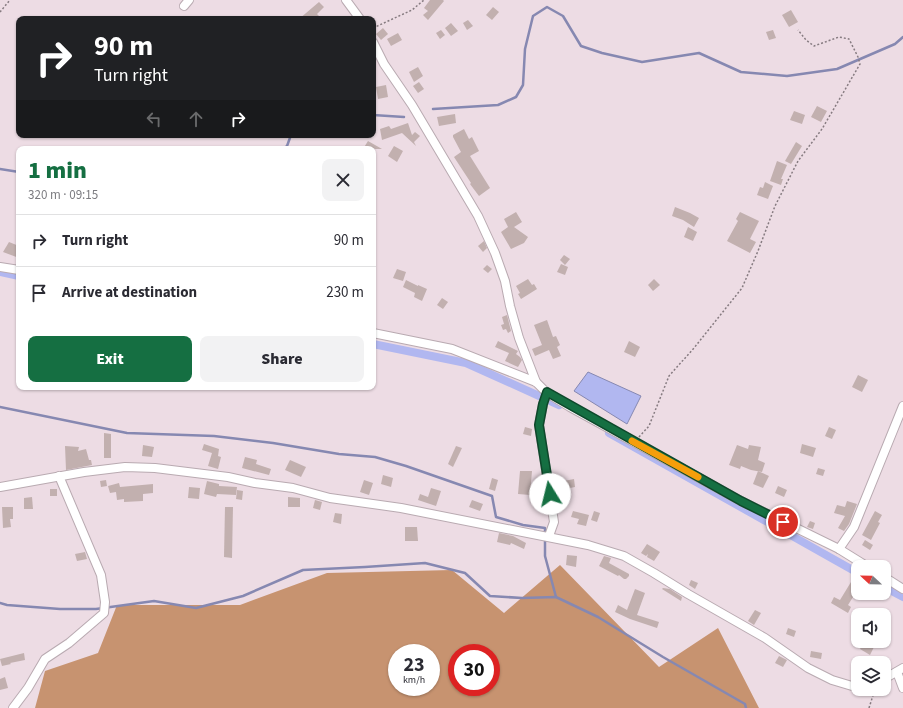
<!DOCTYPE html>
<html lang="en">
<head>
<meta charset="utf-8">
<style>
  :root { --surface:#fff; --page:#f2f2f3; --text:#2b2b33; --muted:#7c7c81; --line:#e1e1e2; --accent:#156f42 }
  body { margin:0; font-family:"Source Sans 3",sans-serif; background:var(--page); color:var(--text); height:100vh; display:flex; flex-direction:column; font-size:15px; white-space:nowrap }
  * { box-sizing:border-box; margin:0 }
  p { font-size:13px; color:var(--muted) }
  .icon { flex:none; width:22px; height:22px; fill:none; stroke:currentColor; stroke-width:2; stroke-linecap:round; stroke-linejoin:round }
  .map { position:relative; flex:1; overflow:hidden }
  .drawer { position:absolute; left:16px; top:146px; width:360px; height:244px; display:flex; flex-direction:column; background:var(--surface); border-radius:8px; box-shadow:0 1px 3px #0004 }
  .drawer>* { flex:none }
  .guide { position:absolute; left:16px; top:16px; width:360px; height:122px; border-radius:8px; box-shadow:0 1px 3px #0004; background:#202124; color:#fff; overflow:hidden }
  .needle { width:26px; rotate:292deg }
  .tools { position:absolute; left:851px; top:560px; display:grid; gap:8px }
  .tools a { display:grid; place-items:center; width:40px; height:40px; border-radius:8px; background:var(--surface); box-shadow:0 1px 3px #0004; font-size:20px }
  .speed { position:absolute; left:388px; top:644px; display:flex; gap:8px; font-size:20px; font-weight:700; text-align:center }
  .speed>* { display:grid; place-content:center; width:52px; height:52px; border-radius:50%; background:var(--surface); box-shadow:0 1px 3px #0004; line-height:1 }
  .speed small { font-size:10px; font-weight:400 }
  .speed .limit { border:6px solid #d22; background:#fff; color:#111 }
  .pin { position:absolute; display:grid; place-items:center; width:34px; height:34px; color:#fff; margin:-17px; border:2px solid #fff; border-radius:50%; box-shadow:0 1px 4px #0007 }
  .me { position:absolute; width:44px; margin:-22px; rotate:351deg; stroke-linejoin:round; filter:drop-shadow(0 0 3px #0008) }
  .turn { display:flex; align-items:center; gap:14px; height:84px; padding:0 12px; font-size:18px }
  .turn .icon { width:52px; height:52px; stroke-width:2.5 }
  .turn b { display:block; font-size:28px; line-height:34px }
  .lanes { display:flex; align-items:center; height:38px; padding:0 12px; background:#0003; justify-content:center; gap:20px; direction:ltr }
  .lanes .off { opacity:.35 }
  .round { display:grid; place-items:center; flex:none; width:42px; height:42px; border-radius:8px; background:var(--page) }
  .head { display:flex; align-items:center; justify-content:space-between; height:68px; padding:0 12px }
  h1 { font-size:24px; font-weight:800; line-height:30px; color:var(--accent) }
  .primary-button { display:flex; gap:8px; margin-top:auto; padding:8px 12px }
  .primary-button a { flex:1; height:46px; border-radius:8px; background:var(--accent); color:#fff; font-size:16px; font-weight:800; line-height:46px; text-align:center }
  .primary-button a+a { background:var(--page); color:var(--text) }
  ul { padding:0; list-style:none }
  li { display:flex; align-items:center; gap:12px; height:52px; padding:0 12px; border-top:1px solid var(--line) }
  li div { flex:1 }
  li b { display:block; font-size:15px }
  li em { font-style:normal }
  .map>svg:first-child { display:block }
  .forest { fill:#c79370; fill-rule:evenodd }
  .water { fill:#b1b7f0; stroke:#8688b1 }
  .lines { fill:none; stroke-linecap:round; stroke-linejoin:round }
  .stream { stroke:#8688b1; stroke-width:2.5 }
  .canal { stroke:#b1b7f0; stroke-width:8 }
  .building { fill:#c2b0af }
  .minor-casing { stroke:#b9aab1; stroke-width:10 }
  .path { stroke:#867b80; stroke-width:1.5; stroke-dasharray:2 2; stroke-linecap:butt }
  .minor { stroke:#fff; stroke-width:8 }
  .route-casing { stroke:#0e482b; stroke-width:10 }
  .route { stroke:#156f42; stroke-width:7 }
  .slow { stroke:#f59e0b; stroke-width:7 }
</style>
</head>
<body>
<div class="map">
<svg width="903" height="708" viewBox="0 0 903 708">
  <rect width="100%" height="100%" fill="#eddce4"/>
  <!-- forest -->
  <path class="forest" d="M560,565L659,667L718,628L759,708H35L45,671L98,653L117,605H240L327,573L452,570L504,613ZM397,653H431V687H397ZM457,653H491V687H457Z"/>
  <!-- water -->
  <polygon class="water" points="588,372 641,396 627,424 574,391"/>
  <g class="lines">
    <!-- stream -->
    <g class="stream">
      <polyline points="433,109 498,105 516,97 523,85 525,49 533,16 547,7 563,16 581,46 602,53 642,62 699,53 741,72 787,76 837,69 895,44 903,37"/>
      <polyline points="373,115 404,117"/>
      <polyline points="282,149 287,146 291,135"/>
      <polyline points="0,169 19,172"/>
      <polyline points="0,407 127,433 214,436 273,443 339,454 375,457 406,466 492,496 496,517 523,525 545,528 545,534"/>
      <polyline points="545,539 545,556 556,597"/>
      <polyline points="0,603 7,605 60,609 96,609 154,601 196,608 243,596 303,570 365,567 425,563 465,573 490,596 522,598 556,597 598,617 663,657 745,704 746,708"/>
    </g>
    <!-- canal -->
    <g class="canal">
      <polyline points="0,272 19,276"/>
      <polyline points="373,344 466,363 559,405"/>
      <polyline points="609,433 858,573"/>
      <polyline points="884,587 903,597"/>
    </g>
  </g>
  <!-- building -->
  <g class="building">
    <polygon points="430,0 443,0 444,1 428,20 423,15 428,11 424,8"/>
    <polygon points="319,2 324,7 317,14 319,16 315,19 299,19"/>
    <polygon points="493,7 499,12 492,20 486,15"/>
    <polygon points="791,10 798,22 789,27 782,15"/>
    <polygon points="468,20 473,26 467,30 463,23"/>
    <polygon points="451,23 458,31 451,36 445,28"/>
    <polygon points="383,28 388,34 381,40 376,34"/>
    <polygon points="441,30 445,35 440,39 436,33"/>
    <polygon points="773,30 776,38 769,40 766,32"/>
    <polygon points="398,33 402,40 391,46 387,39"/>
    <polygon points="418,67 423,76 414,82 409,72"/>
    <polygon points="419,82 424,89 418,93 413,86"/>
    <polygon points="386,85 388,97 378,99 376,87"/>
    <polygon points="817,106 827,111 821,122 811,117"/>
    <polygon points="794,111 805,115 802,124 790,120"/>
    <polygon points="455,114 456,123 439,126 437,117"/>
    <polygon points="408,123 412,135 415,132 420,136 414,142 416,146 402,133 382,140 380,129 389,126 391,129"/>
    <polygon points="464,129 469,139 472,137 479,151 470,156 490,188 479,196 470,184 471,183 454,157 461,152 453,137 453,135"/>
    <polygon points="368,141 382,149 363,149"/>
    <polygon points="796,142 802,146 791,164 785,161"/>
    <polygon points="394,146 403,151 397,162 388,156"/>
    <polygon points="777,161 787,165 781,179 783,179 781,185 770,181"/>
    <polygon points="765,182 773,186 768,199 757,195 760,187 763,188"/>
    <polygon points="675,207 690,213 699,218 694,227 683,220 672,216"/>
    <polygon points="516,212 522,222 514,227 528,237 524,243 511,249 501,232 508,227 504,219"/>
    <polygon points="740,212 759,221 750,239 756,242 750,253 727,241 738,221 736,219"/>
    <polygon points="688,227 697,232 693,241 684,237"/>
    <polygon points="484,241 487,248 483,252 478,246"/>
    <polygon points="9,242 19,246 19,258 3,252"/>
    <polygon points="564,255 570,259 565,265 560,260"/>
    <polygon points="561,264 568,267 565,275 557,272"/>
    <polygon points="487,265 492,269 488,273 483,269"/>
    <polygon points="397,269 406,272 403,281 393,278"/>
    <polygon points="528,279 532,285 534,284 537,289 521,299 518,294 520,293 516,286"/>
    <polygon points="654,279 660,285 653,291 648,285"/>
    <polygon points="406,280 418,286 418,285 427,289 422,301 414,297 415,293 403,287"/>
    <polygon points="442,298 448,302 443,309 437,305"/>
    <polygon points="507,315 511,331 508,333 506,329 503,330 501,325 504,324 502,317"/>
    <polygon points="547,320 553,337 556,336 560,345 557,347 561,356 553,359 549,350 535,356 532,349 542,345 534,325"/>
    <polygon points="498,341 518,351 516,354 520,357 522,360 518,367 505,361 509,353 495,347"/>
    <polygon points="629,341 640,347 635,357 624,352"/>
    <polygon points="858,375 868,380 862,392 852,387"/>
    <polygon points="525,427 532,429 531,436 523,434"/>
    <polygon points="829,427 836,430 832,439 825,436"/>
    <polygon points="104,433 111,434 111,458 104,458"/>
    <polygon points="204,444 219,449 218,456 221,457 218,469 208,466 212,453 202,450"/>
    <polygon points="802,444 816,448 813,457 800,453"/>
    <polygon points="143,445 154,447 152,457 142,456"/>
    <polygon points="737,445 748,449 749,445 761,447 758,460 765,463 762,472 751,470 741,466 740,469 729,465"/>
    <polygon points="65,446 79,447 78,451 86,449 89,460 91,460 92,465 66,470"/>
    <polygon points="456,446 462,448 453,467 448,464"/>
    <polygon points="245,457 257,460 256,464 271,469 269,475 242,468"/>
    <polygon points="290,460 306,467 301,477 285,470"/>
    <polygon points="818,468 825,470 823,476 816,474"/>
    <polygon points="520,471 532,471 530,495 518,494"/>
    <polygon points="758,471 769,476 763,488 753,484"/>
    <polygon points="383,475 393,478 391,487 381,484"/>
    <polygon points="492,478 498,480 495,491 489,489"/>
    <polygon points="574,479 575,487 565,489 564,481"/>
    <polygon points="106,480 107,486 101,487 100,481"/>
    <polygon points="364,480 373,483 369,495 360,492"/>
    <polygon points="207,481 219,484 219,486 237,487 236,495 217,494 216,497 204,494"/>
    <polygon points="119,483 120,487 153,484 153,493 143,494 143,501 124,502 124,499 117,500 116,492 110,493 108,486"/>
    <polygon points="778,486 787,490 784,497 775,493"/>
    <polygon points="189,487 200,488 199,499 188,498"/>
    <polygon points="431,488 441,491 436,506 418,500 420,494 428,497"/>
    <rect x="50" y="489" width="7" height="7"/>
    <polygon points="237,490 243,491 242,500 236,499"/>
    <polygon points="32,497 33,509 24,509 24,498"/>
    <polygon points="288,497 300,498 300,507 288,507"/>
    <polygon points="315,500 322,502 320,510 313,508"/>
    <polygon points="472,500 483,504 480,511 469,507"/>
    <polygon points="847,501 857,504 849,524 844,531 838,528 845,516 834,513 837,505 845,507"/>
    <polygon points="2,507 13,507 13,519 10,519 11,527 3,528"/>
    <polygon points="225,507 233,507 232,558 224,557"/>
    <polygon points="573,511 589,515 586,526 577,524 579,519 571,517"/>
    <polygon points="594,511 600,513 597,522 591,520"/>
    <polygon points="875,511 882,515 878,522 880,523 871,540 862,535"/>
    <polygon points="335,513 342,514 341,524 333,522"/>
    <polygon points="810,521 815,523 813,529 807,527"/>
    <polygon points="405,527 417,527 418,541 405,541"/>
    <polygon points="499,533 513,536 526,543 524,549 511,543 510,545 497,542"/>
    <polygon points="865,540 873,545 870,550 862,545"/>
    <polygon points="647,544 660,552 654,561 647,557 648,554 646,556 641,553"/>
    <polygon points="85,552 87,559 77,561 75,554"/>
    <polygon points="567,555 577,556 576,567 566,565"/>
    <polygon points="604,556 611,558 609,563 629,574 629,576 626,579 624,579 619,575 618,576 599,566"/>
    <polygon points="691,580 698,583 695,589 689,585"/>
    <polygon points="851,582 858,586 858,589 848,605 851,607 848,613 831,603 834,597 840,600"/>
    <polygon points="663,588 670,589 682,597 681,601 662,589"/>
    <polygon points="635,589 645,593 637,615 659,622 657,628 630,619 615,612 618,605 627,610"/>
    <polygon points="755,610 761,613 754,625 748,621"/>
    <polygon points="788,628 796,631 794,637 786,634"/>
    <polygon points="864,641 868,641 875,645 870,655 860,649"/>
    <polygon points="811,651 822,653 821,659 810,657"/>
    <polygon points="24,653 25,660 10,663 11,664 2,666 0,659"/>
    <polygon points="779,656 787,660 783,667 775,663"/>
    <polygon points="5,677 8,688 0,690 0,679"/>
  </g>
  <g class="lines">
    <!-- minor casing -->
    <g class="minor-casing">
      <g id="minor">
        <polyline points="346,0 360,19"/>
        <polyline points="184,6 189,0"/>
        <polyline points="373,42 384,64 412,105 478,216 495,253 505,281 510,306 519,338 536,382"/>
        <polyline points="0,267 19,270"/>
        <polyline points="373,333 452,349 536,382 547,393 570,407 741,501 839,549 868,567"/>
        <polyline points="547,393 543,404 539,425 554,522 549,536"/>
        <polyline points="0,487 84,472 125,467 155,468 228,477 255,483 293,488 330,498 401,508 588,545 624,556 654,573 688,594 765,638 808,668 832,680 852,686 858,685"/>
        <polyline points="839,549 854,527 903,406"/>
        <polyline points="884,577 903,589"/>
        <polyline points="897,672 903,688"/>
        <polyline points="884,679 903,668"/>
        <polyline points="13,708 28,688 45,659 69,643 104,613 105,602 101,575 59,476"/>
      </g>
    </g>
    <!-- path -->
    <g class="path">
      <polyline points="0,12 10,0"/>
      <polyline points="373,28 412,10 424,0"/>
      <polyline points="639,437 649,426 669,376 694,348 742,288 758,251 775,206 798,161 822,129 860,64 858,57 849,39 839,37 814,46 806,40 798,30"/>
      <polyline points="869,708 875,689"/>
    </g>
    <!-- minor -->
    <use href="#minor" class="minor"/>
  </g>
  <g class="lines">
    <!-- route casing -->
    <g class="route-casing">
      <polyline id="route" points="550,494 539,425 543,404 547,392 741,501 783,522"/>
    </g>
    <!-- route -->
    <use href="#route" class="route"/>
    <!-- slow -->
    <polyline class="slow" points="632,441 698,477"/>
  </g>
</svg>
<div class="tools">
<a><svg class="needle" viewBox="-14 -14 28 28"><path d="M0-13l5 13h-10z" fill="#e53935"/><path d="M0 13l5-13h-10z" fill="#7c7c81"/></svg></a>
<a><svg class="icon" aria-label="sound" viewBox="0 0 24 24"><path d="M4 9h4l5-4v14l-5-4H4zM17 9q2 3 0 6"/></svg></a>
<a><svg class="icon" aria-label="layers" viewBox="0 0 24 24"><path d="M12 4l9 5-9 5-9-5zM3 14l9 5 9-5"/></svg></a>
</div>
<div class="speed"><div>23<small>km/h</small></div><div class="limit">30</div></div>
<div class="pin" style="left:783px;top:522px;background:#d93025"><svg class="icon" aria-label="arrive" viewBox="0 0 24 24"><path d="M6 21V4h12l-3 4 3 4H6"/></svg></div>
<svg class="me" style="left:550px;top:494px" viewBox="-20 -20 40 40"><circle r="19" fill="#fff"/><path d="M0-13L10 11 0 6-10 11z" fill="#156f42"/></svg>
<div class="guide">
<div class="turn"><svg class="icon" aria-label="right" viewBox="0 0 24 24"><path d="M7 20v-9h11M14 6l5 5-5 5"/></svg><div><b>90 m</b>Turn right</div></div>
<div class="lanes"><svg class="icon off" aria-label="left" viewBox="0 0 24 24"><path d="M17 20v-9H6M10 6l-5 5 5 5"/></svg><svg class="icon off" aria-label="ahead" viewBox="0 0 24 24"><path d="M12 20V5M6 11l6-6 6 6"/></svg><svg class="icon" aria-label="right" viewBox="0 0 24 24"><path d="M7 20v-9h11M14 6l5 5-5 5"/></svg></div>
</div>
<section class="drawer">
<div class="head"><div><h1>1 min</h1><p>320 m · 09:15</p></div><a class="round"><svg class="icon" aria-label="close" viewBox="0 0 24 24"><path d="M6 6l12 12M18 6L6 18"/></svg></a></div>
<ul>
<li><svg class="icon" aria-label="right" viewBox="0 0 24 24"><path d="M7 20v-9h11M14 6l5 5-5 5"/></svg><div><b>Turn right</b></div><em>90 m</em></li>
<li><svg class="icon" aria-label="arrive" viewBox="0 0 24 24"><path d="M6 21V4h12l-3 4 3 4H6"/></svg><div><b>Arrive at destination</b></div><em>230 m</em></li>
</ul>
<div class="primary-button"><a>Exit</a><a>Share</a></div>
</section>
</div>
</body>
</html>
